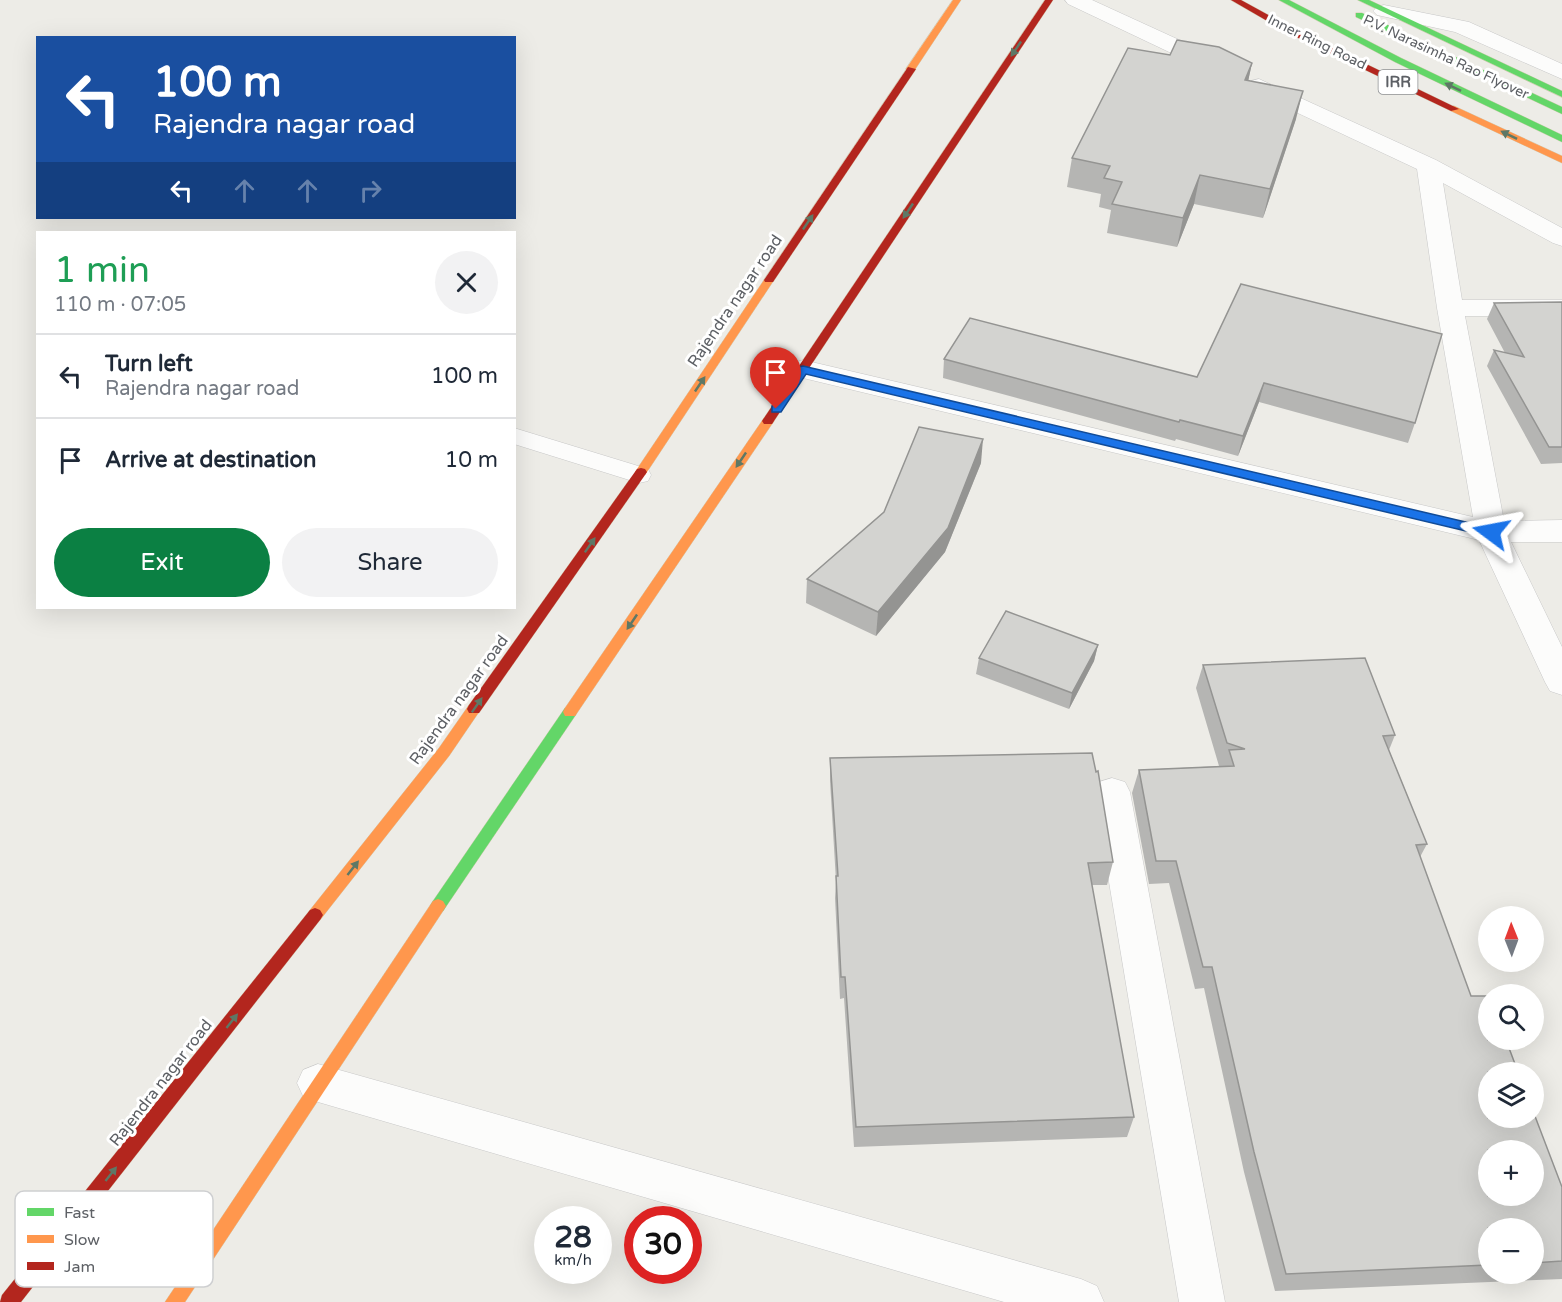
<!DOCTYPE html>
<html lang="en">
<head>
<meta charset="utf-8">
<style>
  :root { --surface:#fff; --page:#f2f2f3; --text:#1f2937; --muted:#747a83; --line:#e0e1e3; --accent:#0b8043 }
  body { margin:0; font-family:"Varela Round",sans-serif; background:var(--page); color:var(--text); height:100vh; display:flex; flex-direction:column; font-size:22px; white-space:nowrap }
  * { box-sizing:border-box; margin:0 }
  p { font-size:20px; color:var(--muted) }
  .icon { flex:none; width:33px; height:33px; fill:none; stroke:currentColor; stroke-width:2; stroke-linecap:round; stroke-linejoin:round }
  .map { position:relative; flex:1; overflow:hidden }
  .drawer { position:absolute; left:36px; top:231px; width:480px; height:378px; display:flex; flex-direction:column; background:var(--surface); border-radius:0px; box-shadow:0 6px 24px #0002 }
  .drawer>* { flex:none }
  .hud { position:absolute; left:36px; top:36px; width:480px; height:183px; border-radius:0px; box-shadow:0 6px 24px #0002; background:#1a4fa0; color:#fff; overflow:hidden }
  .needle { width:39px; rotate:359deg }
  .fabs { position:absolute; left:1478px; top:906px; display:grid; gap:12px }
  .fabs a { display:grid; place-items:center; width:66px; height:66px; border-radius:50%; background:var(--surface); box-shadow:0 6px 24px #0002; font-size:30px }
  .speed { position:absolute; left:534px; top:1206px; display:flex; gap:12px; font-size:30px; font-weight:700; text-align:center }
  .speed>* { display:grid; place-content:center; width:78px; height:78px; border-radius:50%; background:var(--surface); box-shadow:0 6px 24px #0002; line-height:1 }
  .speed small { font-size:15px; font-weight:400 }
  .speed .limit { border:9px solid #d22; background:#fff; color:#111 }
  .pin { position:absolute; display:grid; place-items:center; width:51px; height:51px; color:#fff; margin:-62px -26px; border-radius:50% 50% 50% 0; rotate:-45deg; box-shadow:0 0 6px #0007 }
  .pin .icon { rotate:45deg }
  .me { position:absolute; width:66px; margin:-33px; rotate:283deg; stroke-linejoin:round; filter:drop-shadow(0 0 4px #0008) }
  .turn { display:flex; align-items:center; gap:21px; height:126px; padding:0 18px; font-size:27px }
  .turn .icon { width:78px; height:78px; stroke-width:2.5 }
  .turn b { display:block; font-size:42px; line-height:51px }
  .lanes { display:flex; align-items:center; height:57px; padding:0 18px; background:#0003; justify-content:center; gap:30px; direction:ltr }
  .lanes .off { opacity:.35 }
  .round { display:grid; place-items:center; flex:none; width:63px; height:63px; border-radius:32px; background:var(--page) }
  .summary { display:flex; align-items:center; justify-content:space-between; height:102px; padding:0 18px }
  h1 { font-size:36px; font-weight:600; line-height:45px; color:#1e9e55 }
  .cta { display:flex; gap:12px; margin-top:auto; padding:12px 18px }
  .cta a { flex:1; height:69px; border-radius:36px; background:var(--accent); color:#fff; font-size:24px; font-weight:600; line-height:69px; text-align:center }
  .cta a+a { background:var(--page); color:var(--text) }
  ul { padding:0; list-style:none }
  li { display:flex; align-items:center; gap:18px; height:84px; padding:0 18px; border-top:2px solid var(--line) }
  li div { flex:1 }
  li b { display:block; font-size:22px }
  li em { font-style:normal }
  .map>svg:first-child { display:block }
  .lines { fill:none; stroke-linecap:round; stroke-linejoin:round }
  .lane-casing { stroke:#c8c8c8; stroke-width:1 }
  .street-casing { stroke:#c8c8c8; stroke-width:1 }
  .fast-casing { stroke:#d5cdb5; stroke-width:1 }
  .slow-casing { stroke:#d5cdb5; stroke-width:1 }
  .jam-casing { stroke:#d5cdb5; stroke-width:1 }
  .lane { fill:#fcfcfb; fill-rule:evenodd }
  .street { fill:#fcfcfb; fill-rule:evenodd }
  .fast { fill:#63d668; fill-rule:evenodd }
  .slow { fill:#ff974d; fill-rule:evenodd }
  .jam { fill:#b3261e; fill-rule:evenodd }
  .wall { fill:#b5b5b3; fill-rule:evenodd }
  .shaded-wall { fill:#949492 }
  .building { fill:#d3d3d0; stroke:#949492; stroke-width:1.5; fill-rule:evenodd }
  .oneway { fill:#5e7866 }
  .route { fill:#1a73e8; stroke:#114b97; stroke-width:1.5 }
  .labels { text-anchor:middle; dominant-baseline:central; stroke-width:6; stroke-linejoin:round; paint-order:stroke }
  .far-street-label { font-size:14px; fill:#5d6065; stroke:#fff }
  .shield { fill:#fff; stroke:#8e9093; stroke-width:1.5 }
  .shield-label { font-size:15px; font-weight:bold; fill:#5d6065 }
  .street-label { font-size:16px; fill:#5d6065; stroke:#fff }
  .key { fill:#fff; stroke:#cecfd1; stroke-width:1.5 }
  .key-label { font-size:16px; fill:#5d6065 }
</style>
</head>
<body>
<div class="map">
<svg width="1562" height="1302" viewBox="0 0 1562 1302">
  <rect width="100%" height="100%" fill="#edece7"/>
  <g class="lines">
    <!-- lane casing -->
    <g class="lane-casing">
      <polygon id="lane" points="514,428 648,469 651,475 648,481 639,483 514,444"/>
    </g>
    <!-- street casing -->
    <g class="street-casing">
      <g id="street">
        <polygon points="1065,0 1092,0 1223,60 1226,65 1223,70 1215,72 1207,70 1068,4"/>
        <polygon points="1384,5 1469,22 1562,64 1562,79 1455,32 1377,15 1373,11 1377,7"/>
        <polygon points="1259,79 1436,160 1562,228 1562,246 1553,243 1443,183 1462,300 1562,300 1562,316 1465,316 1504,521 1562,520 1562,542 1511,542 1562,647 1562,695 1550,691 1545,682 1479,540 803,378 793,375 789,369 793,363 803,360 1473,517 1437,308 1417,169 1251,91 1248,86 1251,81"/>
        <polygon points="1112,778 1125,782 1130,792 1225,1302 1179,1302 1094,792 1099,782"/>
        <polygon points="318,1064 1081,1279 1097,1286 1104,1302 1004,1302 318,1102 303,1096 297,1083 303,1070"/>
      </g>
    </g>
    <!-- fast casing -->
    <g class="fast-casing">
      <g id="fast">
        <polygon points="1279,0 1289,0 1401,58 1562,135 1562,142 1395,62"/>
        <polygon points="1358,0 1369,0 1562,91 1562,97"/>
        <polygon points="1356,13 1362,13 1562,107 1562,114 1356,17"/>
        <polygon points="570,707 575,708 577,712 575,716 443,911 438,913 433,911 430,906 433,901 565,708"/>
      </g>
    </g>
    <!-- slow casing -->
    <g class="slow-casing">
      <g id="slow">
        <polygon points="953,0 961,0 914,71 908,71 906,69"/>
        <polygon points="1454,106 1562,156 1562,163 1451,111 1451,107"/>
        <polygon points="769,277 774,280 645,475 637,475 635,472 637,469 764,280"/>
        <polygon points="768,417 772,418 774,421 772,424 575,716 565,716 563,712 565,708 764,418"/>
        <polygon points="474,704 479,705 481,709 449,756 320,920 315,922 310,920 307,915 310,910 439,748 469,705"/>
        <polygon points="438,899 443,901 446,906 443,911 185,1302 165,1302 433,901"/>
      </g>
    </g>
    <!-- jam casing -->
    <g class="jam-casing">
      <g id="jam">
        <polygon points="1045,0 1053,0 772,424 764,424 762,421 764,418"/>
        <polygon points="1231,0 1241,0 1296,30 1459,109 1451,111 1290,34"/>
        <polygon points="908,67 916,69 773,282 765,282 764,280"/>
        <polygon points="641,468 645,469 647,472 645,475 479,713 469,713 467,709 469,705 637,469"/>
        <polygon points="315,908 320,910 323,915 320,920 21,1302 0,1302 2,1295 310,910"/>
      </g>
    </g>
    <!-- lane -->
    <use href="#lane" class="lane"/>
    <!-- street -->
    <use href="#street" class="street"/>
    <!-- fast -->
    <use href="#fast" class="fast"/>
    <!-- slow -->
    <use href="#slow" class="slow"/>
    <!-- jam -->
    <use href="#jam" class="jam"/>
  </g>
  <!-- wall -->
  <g class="wall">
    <polygon points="1170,55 1252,63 1248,81 1296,119 1263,218 1194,204 1177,247 1107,233 1111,210 1099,207 1101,194 1067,187 1072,158"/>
    <polygon points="1241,284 1415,423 1408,443 1259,402 1238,456 1176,439 1175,441 943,378 944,359 1197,377"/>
    <polygon points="1562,302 1562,463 1541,464 1487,366 1494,350 1505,353 1487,319 1494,303"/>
    <polygon points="981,463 945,552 876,636 806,603 807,579"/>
    <polygon points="1098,645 1094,661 1069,709 976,674 979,658"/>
    <path d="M1203,665L1395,735L1389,750L1427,844L1420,857L1471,996L1562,1187V1279L1275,1291L1244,1172L1204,988L1195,989L1169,883L1149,884L1132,793L1139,770L1221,766H1219L1196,688ZM1488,1228H1533V1274H1488Z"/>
    <polygon points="830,758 1113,862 1107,885 1092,885 1134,1117 1127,1137 854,1147 844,998 840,999 835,898 836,881 830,781"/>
  </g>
  <!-- shaded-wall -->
  <g class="shaded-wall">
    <polygon points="1252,63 1246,91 1245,80"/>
    <polygon points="1303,91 1296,119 1263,218 1270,189"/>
    <polygon points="1200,175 1194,204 1177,247 1183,218"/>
    <polygon points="1264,383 1259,402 1238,456 1243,436"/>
    <polygon points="983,439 981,463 945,552 876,636 878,612"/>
    <polygon points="1098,645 1094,661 1069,709 1072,693"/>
  </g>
  <!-- building -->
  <g class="building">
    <polygon points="1177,40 1219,47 1252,63 1245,80 1303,91 1270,189 1200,175 1183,218 1112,204 1122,182 1104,178 1110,166 1072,158 1128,48 1170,55"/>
    <polygon points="1241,284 1442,334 1415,423 1264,383 1243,436 1180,420 1179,422 944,359 970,318 1197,377"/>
    <polygon points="1562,302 1562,447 1549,447 1494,350 1524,357 1494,303"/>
    <polygon points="919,427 983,439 948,528 878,612 807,579 884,512"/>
    <polygon points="1006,611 1098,645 1072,693 979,658"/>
    <path d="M1365,658L1395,735L1383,736L1427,844L1416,845L1471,996H1488V1040H1506L1518,1072H1488V1118H1533V1111L1562,1187V1261L1533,1263V1228H1488V1265L1286,1274L1254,1152L1212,967H1203L1176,861H1156L1139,770L1234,766L1229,750L1245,749L1227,743L1203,665ZM1488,1150H1533V1196H1488Z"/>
    <polygon points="1092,753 1096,772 1098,771 1113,862 1088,863 1134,1117 856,1127 845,977 841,977 836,876 838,876 830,758"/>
  </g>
  <!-- one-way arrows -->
  <defs><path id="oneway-solid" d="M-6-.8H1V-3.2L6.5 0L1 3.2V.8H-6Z" transform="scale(1.5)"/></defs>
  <g class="oneway">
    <use href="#oneway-solid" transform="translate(1016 49) rotate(124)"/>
    <use href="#oneway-solid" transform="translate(1453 87) rotate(-154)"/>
    <use href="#oneway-solid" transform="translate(1509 135) rotate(-154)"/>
    <use href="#oneway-solid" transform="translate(908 211) rotate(124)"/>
    <use href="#oneway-solid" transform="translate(808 222) rotate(-56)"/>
    <use href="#oneway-solid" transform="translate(700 384) rotate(-56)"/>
    <use href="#oneway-solid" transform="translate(741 460) rotate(124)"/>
    <use href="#oneway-solid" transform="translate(590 545) rotate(-55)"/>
    <use href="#oneway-solid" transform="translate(632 622) rotate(124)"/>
    <use href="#oneway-solid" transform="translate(477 705) rotate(-55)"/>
    <use href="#oneway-solid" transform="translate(353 868) rotate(-52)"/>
    <use href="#oneway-solid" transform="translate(232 1021) rotate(-52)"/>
    <use href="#oneway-solid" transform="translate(111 1174) rotate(-52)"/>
  </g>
  <!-- route -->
  <polygon class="route" points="803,366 1491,528 1497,532 1491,537 806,374 781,412 772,412 772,406 799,367"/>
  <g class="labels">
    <!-- far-street labels -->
    <g class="far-street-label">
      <text transform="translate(1317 42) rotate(26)">Inner Ring Road</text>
      <text transform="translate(1446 57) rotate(25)">P.V. Narasimha Rao Flyover</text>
    </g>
    <!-- shield labels -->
    <rect class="shield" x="1378.5" y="70" width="39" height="24" rx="4.5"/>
    <g class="shield-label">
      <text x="1398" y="82">IRR</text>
    </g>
    <!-- street labels -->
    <g class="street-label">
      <text transform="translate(735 301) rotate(-56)">Rajendra nagar road</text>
      <text transform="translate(459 700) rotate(-54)">Rajendra nagar road</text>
      <text transform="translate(161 1083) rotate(-52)">Rajendra nagar road</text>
    </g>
  </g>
  <!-- legend -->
  <rect x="15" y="1191" width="198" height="96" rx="9" class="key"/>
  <rect x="27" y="1208" width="27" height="8" fill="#63d668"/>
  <rect x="27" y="1235" width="27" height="8" fill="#ff974d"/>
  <rect x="27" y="1262" width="27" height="8" fill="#b3261e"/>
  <g class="key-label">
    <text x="64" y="1218">Fast</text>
    <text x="64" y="1245">Slow</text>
    <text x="64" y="1272">Jam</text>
  </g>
</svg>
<div class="fabs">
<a><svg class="needle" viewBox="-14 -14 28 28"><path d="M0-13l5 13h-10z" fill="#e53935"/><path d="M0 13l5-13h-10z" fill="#747a83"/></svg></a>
<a><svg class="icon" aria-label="search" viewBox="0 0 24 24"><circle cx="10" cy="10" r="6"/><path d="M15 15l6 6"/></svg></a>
<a><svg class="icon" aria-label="layers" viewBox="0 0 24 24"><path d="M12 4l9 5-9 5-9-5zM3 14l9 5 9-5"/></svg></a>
<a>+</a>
<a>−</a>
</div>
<div class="speed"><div>28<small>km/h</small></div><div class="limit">30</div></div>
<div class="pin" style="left:776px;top:409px;background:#d93025"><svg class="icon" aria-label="arrive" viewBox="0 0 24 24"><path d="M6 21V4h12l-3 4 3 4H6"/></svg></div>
<svg class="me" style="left:1491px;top:532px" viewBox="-20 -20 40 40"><path d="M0-17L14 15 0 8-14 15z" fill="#1a73e8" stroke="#fff" stroke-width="4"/></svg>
<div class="hud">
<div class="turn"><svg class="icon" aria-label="left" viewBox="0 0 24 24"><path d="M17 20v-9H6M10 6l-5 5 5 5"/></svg><div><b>100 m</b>Rajendra nagar road</div></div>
<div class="lanes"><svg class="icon" aria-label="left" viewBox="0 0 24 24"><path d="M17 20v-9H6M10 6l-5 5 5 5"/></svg><svg class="icon off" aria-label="ahead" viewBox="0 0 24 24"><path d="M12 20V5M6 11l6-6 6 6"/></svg><svg class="icon off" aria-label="ahead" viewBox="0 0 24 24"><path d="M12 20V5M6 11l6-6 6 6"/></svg><svg class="icon off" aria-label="right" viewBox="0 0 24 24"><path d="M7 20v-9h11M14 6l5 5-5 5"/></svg></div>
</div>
<section class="drawer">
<div class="summary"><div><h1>1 min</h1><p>110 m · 07:05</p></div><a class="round"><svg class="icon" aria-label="close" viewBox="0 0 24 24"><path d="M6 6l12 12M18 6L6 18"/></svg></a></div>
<ul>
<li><svg class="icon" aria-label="left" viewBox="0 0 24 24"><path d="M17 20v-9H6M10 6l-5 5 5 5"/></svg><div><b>Turn left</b><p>Rajendra nagar road</p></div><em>100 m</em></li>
<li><svg class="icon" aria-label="arrive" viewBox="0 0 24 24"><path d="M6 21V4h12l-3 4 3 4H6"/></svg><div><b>Arrive at destination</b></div><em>10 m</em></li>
</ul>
<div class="cta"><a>Exit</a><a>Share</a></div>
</section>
</div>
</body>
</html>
